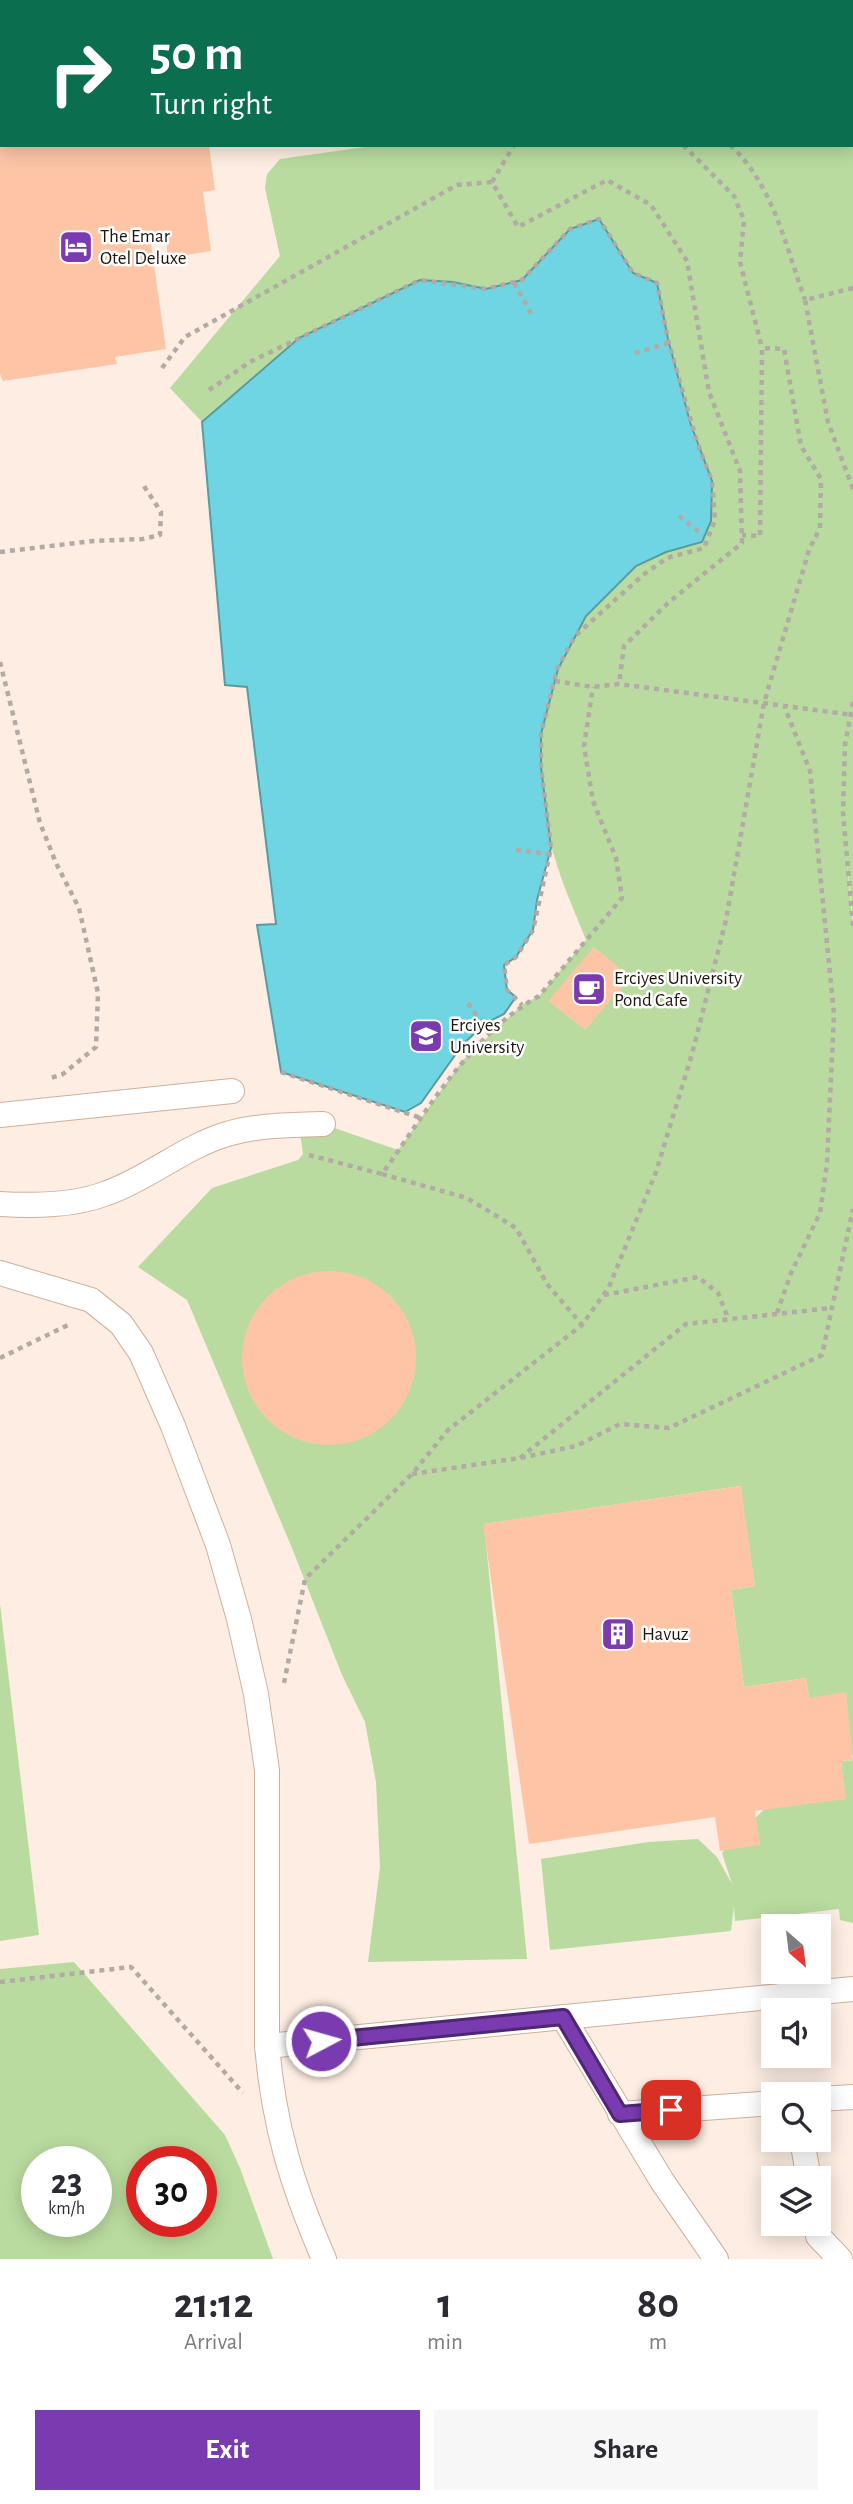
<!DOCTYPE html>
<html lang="en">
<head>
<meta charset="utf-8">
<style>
  :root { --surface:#fff; --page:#f7f7f7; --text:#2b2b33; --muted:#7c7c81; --accent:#7a3bb0 }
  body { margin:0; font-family:"Alegreya Sans",sans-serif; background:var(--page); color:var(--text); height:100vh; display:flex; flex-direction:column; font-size:26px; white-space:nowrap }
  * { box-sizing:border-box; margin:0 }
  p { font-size:23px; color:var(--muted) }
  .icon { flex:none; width:38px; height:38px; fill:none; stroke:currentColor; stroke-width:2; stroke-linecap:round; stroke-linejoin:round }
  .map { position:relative; height:2259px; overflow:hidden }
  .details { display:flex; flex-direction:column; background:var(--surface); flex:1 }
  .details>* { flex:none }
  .top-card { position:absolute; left:0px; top:0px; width:854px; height:147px; box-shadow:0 4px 18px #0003; background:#0b6e4f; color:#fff; overflow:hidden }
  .needle { width:46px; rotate:152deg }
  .tools { position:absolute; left:761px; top:1914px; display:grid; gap:14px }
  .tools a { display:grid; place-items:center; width:70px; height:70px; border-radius:0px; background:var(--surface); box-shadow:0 4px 18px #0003; font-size:35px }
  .speed { position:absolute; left:21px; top:2146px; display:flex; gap:14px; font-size:35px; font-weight:700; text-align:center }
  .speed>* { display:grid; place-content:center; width:91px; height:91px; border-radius:50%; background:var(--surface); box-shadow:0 4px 18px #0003; line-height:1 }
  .speed small { font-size:18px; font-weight:400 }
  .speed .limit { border:10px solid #d22; background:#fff; color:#111 }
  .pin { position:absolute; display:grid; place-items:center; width:60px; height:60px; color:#fff; margin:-30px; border-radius:14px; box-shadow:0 4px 10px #0006 }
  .me { position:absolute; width:77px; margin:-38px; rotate:84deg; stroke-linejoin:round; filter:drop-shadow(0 0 5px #0008) }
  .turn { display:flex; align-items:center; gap:24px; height:147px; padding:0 35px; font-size:32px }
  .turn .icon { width:91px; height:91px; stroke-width:2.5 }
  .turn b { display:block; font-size:49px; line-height:60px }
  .eta { display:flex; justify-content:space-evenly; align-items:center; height:119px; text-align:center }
  .eta b { font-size:42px; font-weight:700; line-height:49px }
  .button { display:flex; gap:14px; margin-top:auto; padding:14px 35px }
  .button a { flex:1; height:80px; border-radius:0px; background:var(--accent); color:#fff; font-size:28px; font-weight:700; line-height:80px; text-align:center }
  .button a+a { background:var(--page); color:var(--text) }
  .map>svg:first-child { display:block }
  .built { fill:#fdede2; fill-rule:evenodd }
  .green { fill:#b9db9f; fill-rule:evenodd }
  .water { fill:#70d5e2; stroke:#589ba2; stroke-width:2 }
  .building { fill:#fdc5a6 }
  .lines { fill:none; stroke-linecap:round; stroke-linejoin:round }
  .minor-casing { stroke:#ceb09b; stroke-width:26 }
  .path { stroke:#b2aaa4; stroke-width:4.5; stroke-dasharray:5 5; stroke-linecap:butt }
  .minor { stroke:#fff; stroke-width:24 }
  .route-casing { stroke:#4f2672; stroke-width:18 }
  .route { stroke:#7a3bb0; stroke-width:12 }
  .labels { text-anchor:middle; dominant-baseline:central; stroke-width:5; stroke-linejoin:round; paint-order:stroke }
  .poi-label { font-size:19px; fill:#20150d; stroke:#fff; text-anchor:start }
</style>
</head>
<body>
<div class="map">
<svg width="853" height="2259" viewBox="0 0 853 2259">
  <rect width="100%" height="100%" fill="#fff9f4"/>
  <!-- built -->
  <path class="built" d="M0,0H853V2259H0ZM2,2H852V145H2ZM774,1927H819V1972H774ZM774,2011H819V2056H774ZM774,2095H819V2140H774ZM37,2161H96V2221H37ZM142,2161H201V2221H142ZM774,2179H819V2224H774Z"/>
  <!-- green -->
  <g class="green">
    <path d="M853,102V915L846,852L853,926V1756L809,1698L806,1678L744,1687L731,1590L755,1586L740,1486L484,1524L527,1959L368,1962L380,1867L376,1782L365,1722L342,1675L292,1548L187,1300L138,1267L212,1188L298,1160L303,1154L299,1125L323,1124L398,1150L463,1060L522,1005L539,996L586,940C575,912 562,884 554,855C546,830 538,759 541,733C550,671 583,600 637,566C657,553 680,548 702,541L710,474L688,413L664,319L599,219L570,229L522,280L299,338L202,422L170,388L280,256L265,188L267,174L280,159L379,145H852Z"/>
    <polygon points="0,1604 39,1935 0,1941"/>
    <polygon points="853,1760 853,1923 840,1920 839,1909 735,1921 734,1906 731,1931 550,1950 541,1859 648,1842 698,1839 717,1857 732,1884 722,1853 767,1806 845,1799 841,1761"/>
    <path d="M74,1962L225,2135L240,2168L273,2259H0V1969ZM37,2161H96V2221H37ZM142,2161H201V2221H142Z"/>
  </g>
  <!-- water -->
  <polygon class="water" points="599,219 633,273 657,283 668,339 690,422 712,481 711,521 702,542 666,552 636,566 586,616 558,669 541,734 541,767 551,848 537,900 533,930 516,957 504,965 507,990 516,997 504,1014 486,1023 463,1044 421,1103 405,1112 281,1072 257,925 276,924 247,687 225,685 202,422 299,338 420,280 453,282 486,289 522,280 570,229"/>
  <!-- building -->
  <g class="building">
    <polygon points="0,145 209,145 215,190 203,192 211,251 168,258 166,241 151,244 166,349 115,357 117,364 3,381 0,374"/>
    <polygon points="594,947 631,977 585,1030 548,1001"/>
    <circle cx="329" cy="1358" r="87"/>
    <polygon points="741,1486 755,1586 731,1590 744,1687 806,1678 809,1698 846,1692 853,1760 841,1761 846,1799 755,1811 760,1845 720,1851 715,1817 529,1844 483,1524"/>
  </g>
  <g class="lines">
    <!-- minor casing -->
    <g class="minor-casing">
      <g id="minor">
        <polyline points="0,1115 232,1091"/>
        <path d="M0,1204C34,1206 74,1206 107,1193C149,1178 184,1147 227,1134C258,1125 291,1125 323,1124"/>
        <polyline points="0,1273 91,1300 121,1324 141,1353 173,1426 218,1545 239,1619 256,1694 267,1770 267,2046"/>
        <polyline points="563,2017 662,2181 716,2259"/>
        <polyline points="819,2099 853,2097"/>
        <polyline points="620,2114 774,2103"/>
        <polyline points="802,2140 809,2179"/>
        <polyline points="816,2224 818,2236 840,2259"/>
        <path d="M324,2259C292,2185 274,2127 267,2046L853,1989"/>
      </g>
    </g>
    <!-- path -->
    <g class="path">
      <polyline points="683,145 734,196 744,220 740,262 762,348"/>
      <path d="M730,145C773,184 786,247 805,300"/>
      <polyline points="492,182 514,145"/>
      <polyline points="514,283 532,315"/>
      <polyline points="853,288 805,300 828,422 853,489"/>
      <polyline points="635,353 669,343"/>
      <polyline points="162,368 185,337 457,185 492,182 518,227 607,180 651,205 687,261 709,392 740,471 742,543 668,603 624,646 619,684"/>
      <polyline points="209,390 250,362 420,280 486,289 522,280 570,229 599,219 633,273 657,283 668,340 697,442 712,481 715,520 704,548 667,558 643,575 575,636 557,669 541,734 541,767 551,848 533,930 516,957 504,965 507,990 522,1005"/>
      <polyline points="679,516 703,535"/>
      <polyline points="0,552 93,541 143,539 160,535 161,512 142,483"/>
      <polyline points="0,662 40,823 56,863 79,908 98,993 96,1047 63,1074 48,1079"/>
      <polyline points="555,681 593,687 619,684 853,715"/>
      <polyline points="853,702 845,745 843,812 853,926"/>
      <polyline points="516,850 549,854"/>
      <polyline points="468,1003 484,1026"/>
      <polyline points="281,1072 421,1118"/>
      <path d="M309,1155L382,1174C427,1111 470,1035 539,996L622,898L616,858L593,801L584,746L593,687"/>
      <polyline points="382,1174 467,1198 516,1228 547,1284 582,1325"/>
      <polyline points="604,1295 698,1277 718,1293 728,1318"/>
      <polyline points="777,1313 791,1273 820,1213 827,1163 834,1014 810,771 785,708"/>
      <polyline points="0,1358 70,1324"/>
      <polyline points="520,1458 686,1324 831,1308"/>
      <polyline points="412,1474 520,1458 576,1446 620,1424 669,1428 822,1355 853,1209"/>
      <polyline points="284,1683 305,1579 412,1474 448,1430 582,1325 609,1287 656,1172 692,1054 726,920 764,703 809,550 820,528 821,479 801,446 784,349 762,348 760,536 742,535"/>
      <polyline points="0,1982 131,1967 243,2093"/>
    </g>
    <!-- minor -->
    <use href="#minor" class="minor"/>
  </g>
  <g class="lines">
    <!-- route casing -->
    <g class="route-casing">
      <polyline id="route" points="321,2041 563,2017 620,2114 671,2110"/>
    </g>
    <!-- route -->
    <use href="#route" class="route"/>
  </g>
  <!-- icons -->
  <defs>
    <g id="hotel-square" transform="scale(1.75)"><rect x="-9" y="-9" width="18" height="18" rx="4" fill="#7a3bb0" stroke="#fff"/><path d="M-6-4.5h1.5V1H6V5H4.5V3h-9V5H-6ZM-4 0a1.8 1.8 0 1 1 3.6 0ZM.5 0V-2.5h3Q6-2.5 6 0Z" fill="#fff"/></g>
    <g id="cafe-square" transform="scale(1.75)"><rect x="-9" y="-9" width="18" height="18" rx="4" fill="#7a3bb0" stroke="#fff"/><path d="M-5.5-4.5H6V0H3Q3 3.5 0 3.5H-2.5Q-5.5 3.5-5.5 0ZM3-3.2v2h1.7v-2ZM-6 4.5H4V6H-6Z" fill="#fff"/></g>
    <g id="university-square" transform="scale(1.75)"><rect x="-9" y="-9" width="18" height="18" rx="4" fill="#7a3bb0" stroke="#fff"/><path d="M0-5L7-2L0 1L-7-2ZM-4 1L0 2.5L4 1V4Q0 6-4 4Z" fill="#fff"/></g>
    <g id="building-square" transform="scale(1.75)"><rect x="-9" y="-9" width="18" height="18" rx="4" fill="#7a3bb0" stroke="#fff"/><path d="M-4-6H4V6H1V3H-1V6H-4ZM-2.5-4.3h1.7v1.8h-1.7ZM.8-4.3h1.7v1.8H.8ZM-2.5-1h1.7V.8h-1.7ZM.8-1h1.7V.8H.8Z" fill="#fff"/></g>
  </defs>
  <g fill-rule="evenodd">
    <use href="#hotel-square" x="76" y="247"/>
    <use href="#cafe-square" x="589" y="989"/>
    <use href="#university-square" x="426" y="1036"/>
    <use href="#building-square" x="618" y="1634"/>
  </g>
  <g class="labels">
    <!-- poi labels -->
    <g class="poi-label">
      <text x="100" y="236">The Emar<tspan x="100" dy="22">Otel Deluxe</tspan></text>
      <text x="614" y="978">Erciyes University<tspan x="614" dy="22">Pond Cafe</tspan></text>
      <text x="450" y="1025">Erciyes<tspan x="450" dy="22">University</tspan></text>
      <text x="642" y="1634">Havuz</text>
    </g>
  </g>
</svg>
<div class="tools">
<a><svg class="needle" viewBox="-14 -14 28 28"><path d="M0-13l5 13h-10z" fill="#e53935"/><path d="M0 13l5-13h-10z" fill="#7c7c81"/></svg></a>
<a><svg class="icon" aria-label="sound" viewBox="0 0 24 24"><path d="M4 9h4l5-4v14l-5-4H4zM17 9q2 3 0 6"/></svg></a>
<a><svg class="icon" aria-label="search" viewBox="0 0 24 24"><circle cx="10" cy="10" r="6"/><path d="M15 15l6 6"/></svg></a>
<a><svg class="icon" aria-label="layers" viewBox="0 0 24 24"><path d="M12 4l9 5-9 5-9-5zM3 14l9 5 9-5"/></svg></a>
</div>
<div class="speed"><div>23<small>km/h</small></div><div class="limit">30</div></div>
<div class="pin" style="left:671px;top:2110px;background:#d93025"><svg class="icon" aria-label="arrive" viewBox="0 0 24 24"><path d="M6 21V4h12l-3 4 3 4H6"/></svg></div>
<svg class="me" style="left:321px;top:2041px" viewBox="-20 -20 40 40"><circle r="17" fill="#7a3bb0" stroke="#fff" stroke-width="3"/><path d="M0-11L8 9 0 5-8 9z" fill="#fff"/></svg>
<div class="top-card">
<div class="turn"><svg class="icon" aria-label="right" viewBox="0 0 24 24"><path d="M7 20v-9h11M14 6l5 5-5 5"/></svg><div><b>50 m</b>Turn right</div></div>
</div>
</div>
<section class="details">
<div class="eta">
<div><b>21:12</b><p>Arrival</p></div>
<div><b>1</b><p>min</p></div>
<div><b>80</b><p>m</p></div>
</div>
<div class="button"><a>Exit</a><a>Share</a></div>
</section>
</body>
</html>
